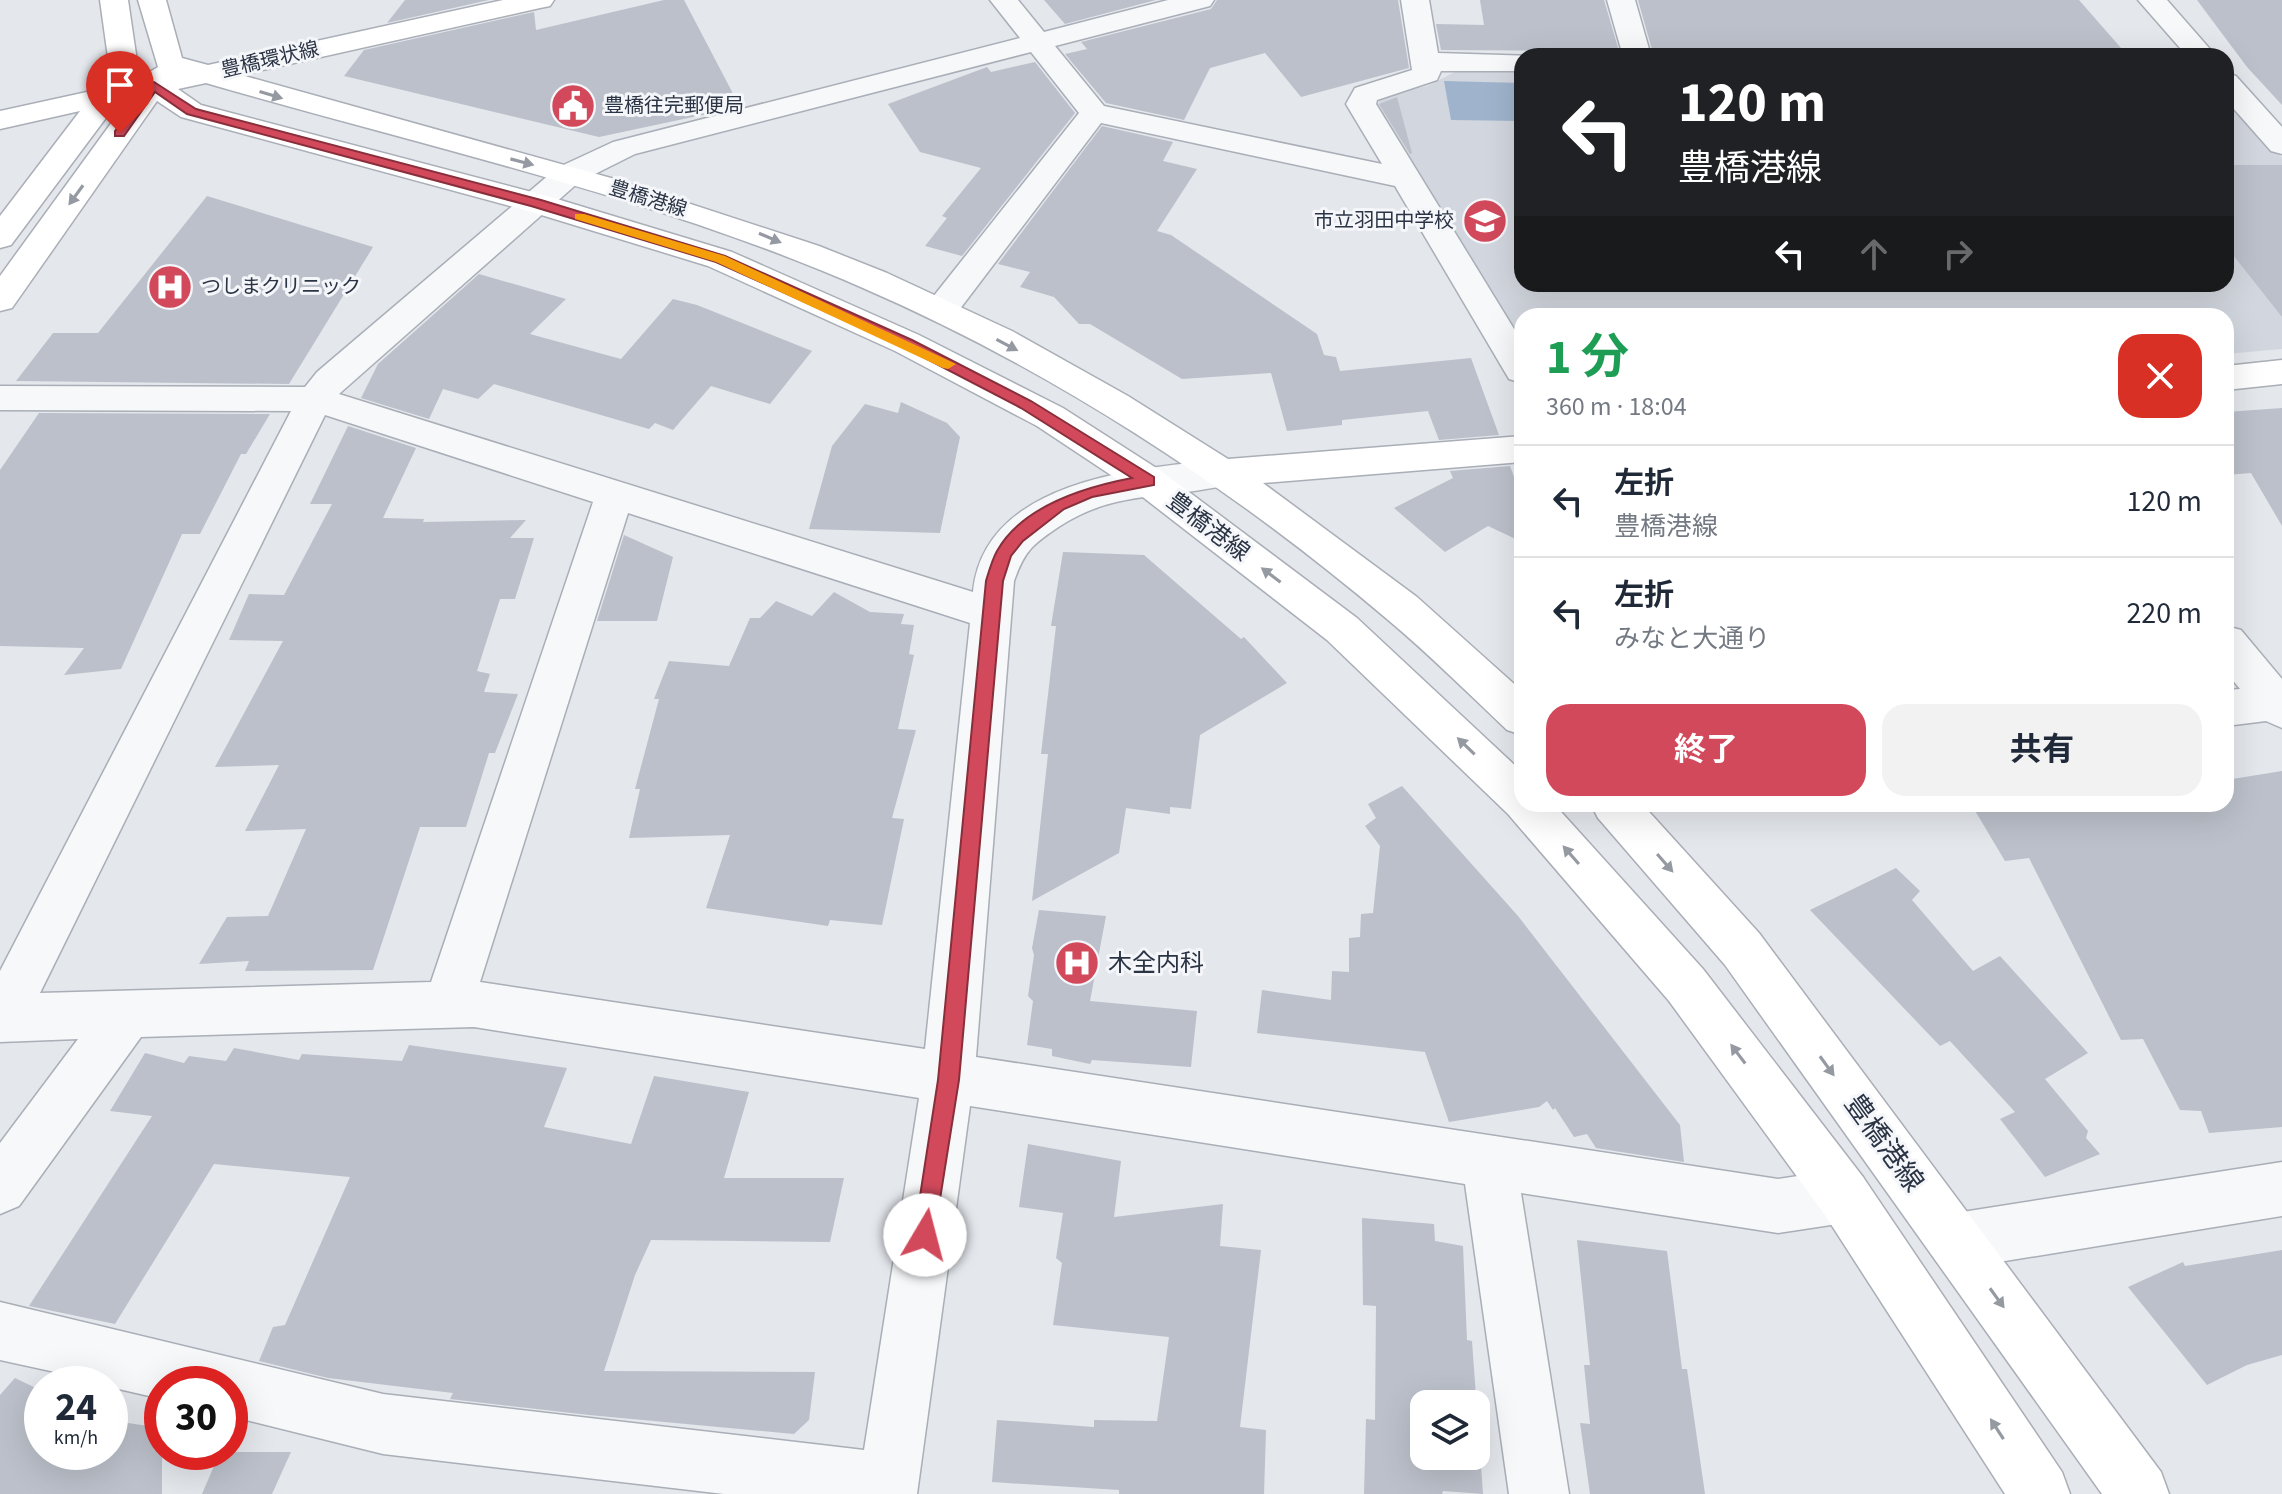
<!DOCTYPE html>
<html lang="ja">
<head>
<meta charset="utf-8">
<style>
  :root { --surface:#fff; --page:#f2f2f3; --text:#1f2937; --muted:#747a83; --line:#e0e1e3; --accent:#d1495b }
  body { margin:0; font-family:"Source Sans 3","Noto Sans JP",sans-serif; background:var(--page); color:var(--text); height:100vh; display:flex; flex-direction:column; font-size:30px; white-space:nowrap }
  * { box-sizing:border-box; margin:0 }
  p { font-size:26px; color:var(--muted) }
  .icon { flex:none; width:44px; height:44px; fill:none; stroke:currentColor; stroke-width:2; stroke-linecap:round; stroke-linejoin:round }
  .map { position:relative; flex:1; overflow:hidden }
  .side { position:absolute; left:1514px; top:308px; width:720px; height:504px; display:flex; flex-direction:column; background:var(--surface); border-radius:24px; box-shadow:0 8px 32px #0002 }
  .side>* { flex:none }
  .banner { position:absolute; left:1514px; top:48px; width:720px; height:244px; border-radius:24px; box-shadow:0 8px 32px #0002; background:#202124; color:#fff; overflow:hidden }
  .fabs { position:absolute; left:1410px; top:1390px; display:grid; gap:16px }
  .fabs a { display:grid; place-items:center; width:80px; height:80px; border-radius:16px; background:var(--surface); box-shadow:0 8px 32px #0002; font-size:40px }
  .speed { position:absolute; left:24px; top:1366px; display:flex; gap:16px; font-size:40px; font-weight:700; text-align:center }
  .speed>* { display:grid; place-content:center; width:104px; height:104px; border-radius:50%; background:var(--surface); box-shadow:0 8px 32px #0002; line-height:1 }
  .speed small { font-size:20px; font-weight:400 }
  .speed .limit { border:12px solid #d22; background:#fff; color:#111 }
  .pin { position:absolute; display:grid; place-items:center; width:68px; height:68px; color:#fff; margin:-82px -34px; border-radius:50% 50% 50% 0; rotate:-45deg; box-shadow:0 0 8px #0007 }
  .pin .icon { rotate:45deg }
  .me { position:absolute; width:88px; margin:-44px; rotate:8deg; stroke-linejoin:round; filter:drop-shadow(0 0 6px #0008) }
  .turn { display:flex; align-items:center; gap:28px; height:168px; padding:0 32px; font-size:36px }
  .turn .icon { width:104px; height:104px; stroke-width:2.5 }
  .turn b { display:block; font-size:56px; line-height:68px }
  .lanes { display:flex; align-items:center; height:76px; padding:0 32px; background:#0003; justify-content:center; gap:40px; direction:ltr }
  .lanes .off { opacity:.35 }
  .round { display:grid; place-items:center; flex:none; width:84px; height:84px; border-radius:24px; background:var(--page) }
  .overview { display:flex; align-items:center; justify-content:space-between; height:136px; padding:0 32px }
  h1 { font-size:48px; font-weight:700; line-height:60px; color:#1e9e55 }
  .button { display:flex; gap:16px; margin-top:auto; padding:16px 32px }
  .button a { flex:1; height:92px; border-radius:24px; background:var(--accent); color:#fff; font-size:32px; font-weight:700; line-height:92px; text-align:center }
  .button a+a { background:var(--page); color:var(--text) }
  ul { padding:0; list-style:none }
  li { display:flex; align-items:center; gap:24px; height:112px; padding:0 32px; border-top:2px solid var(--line) }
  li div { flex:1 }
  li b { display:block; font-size:30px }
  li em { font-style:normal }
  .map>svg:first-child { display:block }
  .built { fill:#d2d6de }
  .water { fill:#9fb4cc }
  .building { fill:#bbc0ca; fill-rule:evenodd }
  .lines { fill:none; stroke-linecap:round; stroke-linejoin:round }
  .street-casing { stroke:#a9aeb7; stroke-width:3 }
  .secondary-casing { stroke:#a9aeb7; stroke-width:3 }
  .street { fill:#f7f8fa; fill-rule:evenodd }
  .secondary { fill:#fff; fill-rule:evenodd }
  .oneway { fill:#959aa2 }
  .route { fill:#d1495b; stroke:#882f3b; stroke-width:2 }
  .slow { fill:#f59e0b }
  .labels { text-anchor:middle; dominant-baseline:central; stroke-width:6; stroke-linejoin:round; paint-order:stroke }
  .far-street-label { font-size:20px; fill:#2b3445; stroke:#f4f6f9 }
  .far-poi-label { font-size:20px; fill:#2b3445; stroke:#f4f6f9; text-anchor:start }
  .street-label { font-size:24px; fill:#2b3445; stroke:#f4f6f9 }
  .poi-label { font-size:24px; fill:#2b3445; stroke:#f4f6f9; text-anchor:start }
  .near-street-label { font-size:28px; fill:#2b3445; stroke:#f4f6f9 }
</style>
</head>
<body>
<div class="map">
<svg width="2282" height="1494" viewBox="0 0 2282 1494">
  <rect width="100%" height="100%" fill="#e4e7ec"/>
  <!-- built -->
  <polygon class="built" points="1522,68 1522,284 2226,284 2226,96 2282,158 2282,349 2226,354 2226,316 1522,316 1522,340 1376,108 1382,96 1427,86 1461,69"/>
  <!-- water -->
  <polygon class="water" points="1444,81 1522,83 1522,121 1451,120"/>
  <!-- building -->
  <g class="building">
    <polygon points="405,0 489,0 387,23"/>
    <polygon points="664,0 684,0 740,107 599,137 344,76 364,50 534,12 536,30"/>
    <polygon points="1044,0 1156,0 1065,24"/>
    <polygon points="1217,0 1398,0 1409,68 1301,97 1265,53 1210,68 1184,120 1106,103 1065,54 1087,49 1081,42 1211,9"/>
    <polygon points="1480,0 1604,0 1619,51 1441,50 1436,24 1484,25"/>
    <polygon points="1638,0 2079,0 2128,56 1665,56 1653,53"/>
    <polygon points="2197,0 2282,0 2282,105 2247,67"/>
    <polygon points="1035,62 1075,113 962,256 925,246 947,218 942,216 981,168 920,152 888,104 987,67 991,72"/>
    <polygon points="1397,97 1412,153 1410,154 1379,104"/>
    <polygon points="1102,126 1173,142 1163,161 1197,169 1157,231 1171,235 1317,334 1324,355 1336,357 1340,371 1471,358 1499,435 1439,440 1428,411 1342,420 1342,425 1287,431 1271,373 1182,379 1090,324 1079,324 1054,297 1020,287 1030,272 998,264"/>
    <polygon points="2226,165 2282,165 2282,317 2226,246"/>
    <polygon points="207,196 373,247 289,384 16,381 53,333 98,333"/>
    <polygon points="479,274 566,299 530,334 621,359 673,299 697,305 812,351 770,404 711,386 673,430 655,423 649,429 494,384 478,399 443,389 429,419 361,398 378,364"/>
    <polygon points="901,402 947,423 960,437 940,533 809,529 832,446 865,404 898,413"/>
    <polygon points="2282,408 2282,526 2251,473 2226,475 2226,412"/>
    <polygon points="39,413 270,414 246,454 241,454 200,534 182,534 121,669 64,675 84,648 0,646 0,470"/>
    <polygon points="348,426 416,448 383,518 424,519 423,522 526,520 510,538 534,538 515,599 500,599 477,671 490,674 484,692 518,694 495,753 489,753 466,827 420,827 373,970 245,971 249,961 199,964 227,917 268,916 306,829 245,831 279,765 215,767 283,641 229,640 249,594 284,595 332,504 310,504"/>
    <polygon points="1510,466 1522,498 1522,542 1488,526 1445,552 1394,508 1453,478 1450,471"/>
    <polygon points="624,535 673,557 657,621 597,621"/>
    <polygon points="1063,552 1144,555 1241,639 1244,637 1287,683 1200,735 1191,809 1170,807 1170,814 1126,808 1119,853 1032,901 1048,754 1041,754 1056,626 1051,626"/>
    <polygon points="834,592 870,612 904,614 901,624 914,625 909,654 914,655 898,729 916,730 892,818 904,819 882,925 830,920 828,926 706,908 730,835 629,838 640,789 635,789 659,699 654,699 669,661 729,666 750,618 760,618 776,601 812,616"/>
    <polygon points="2282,771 2282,1127 2209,1133 2201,1111 2180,1110 2143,1039 2121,1040 2029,858 2005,861 1971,804 2226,804 2226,780"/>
    <polygon points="1402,786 1518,916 1680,1125 1684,1162 1596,1148 1587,1134 1574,1137 1555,1108 1553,1110 1547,1101 1539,1107 1449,1122 1425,1052 1257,1033 1262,990 1331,1000 1332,971 1349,972 1349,938 1360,937 1361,914 1373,913 1380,846 1365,826 1376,818 1368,804"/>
    <polygon points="1896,868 1920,891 1912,900 1973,971 2000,956 2088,1053 2045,1079 2088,1131 2086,1138 2100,1154 2045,1177 2000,1119 2015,1112 1950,1041 1940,1046 1810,910"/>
    <polygon points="1039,910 1106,916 1090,1001 1197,1011 1191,1067 1092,1060 1090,1064 1052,1056 1052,1049 1027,1045 1033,1001 1028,996 1034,955 1032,948"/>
    <polygon points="409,1045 567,1068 544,1127 631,1144 654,1076 749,1092 724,1178 844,1178 830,1242 651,1240 635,1275 604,1371 815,1372 809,1420 794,1434 589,1415 450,1399 453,1393 328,1378 259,1361 273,1327 285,1325 350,1177 214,1164 115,1324 29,1306 152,1116 110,1111 145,1053 184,1063 189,1056 226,1061 234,1048 299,1060 302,1054 402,1061"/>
    <polygon points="1028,1144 1121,1161 1114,1217 1223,1204 1220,1246 1261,1250 1240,1427 1266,1430 1264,1494 1119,1494 1119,1490 992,1482 997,1420 1094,1427 1094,1420 1157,1421 1169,1337 1053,1325 1062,1263 1056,1258 1063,1213 1019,1207"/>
    <path d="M1362,1218L1434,1224L1435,1241L1463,1246L1467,1340L1472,1341L1483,1494L1443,1491L1442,1494H1364L1366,1419L1375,1420L1376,1306L1363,1305ZM1424,1404H1476V1456H1424Z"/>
    <polygon points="1577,1240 1667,1251 1682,1369 1687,1369 1705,1494 1590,1494 1580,1423 1590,1424 1584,1365 1590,1365"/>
    <polygon points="2282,1250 2282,1355 2247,1365 2207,1385 2128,1287 2183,1262 2185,1266"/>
    <polygon points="15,1378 42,1391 42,1452 110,1452 110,1443 121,1422 162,1428 162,1494 0,1494 0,1395"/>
    <polygon points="220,1452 291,1452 272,1494 202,1494"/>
  </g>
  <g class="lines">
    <!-- street casing -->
    <g class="street-casing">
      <g id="street">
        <path d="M990,0H1018L1044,32L1168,0H1214L1210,6L1055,46L1104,106L1382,164L1346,104L1355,88L1412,70L1401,0H1429L1438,53L1532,56H1522V71H1441L1437,80L1377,100L1376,104L1522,342V383L1509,379L1395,186L1101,123L953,318L941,321L929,318L924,310L929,302L1079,113L1031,52L635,154L579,182L339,394L973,592C984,481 1135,468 1221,460L1234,463L1240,473L1234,483C1174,500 1118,488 1060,526C1033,544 1025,550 1014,581L976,1057L1778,1179L1844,1169L1863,1177L1871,1196L1863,1215L1844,1223L1778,1233L1521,1193L1569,1494H1509L1465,1184L970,1106L917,1494H724L383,1454L230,1416V1384H162V1399L110,1387V1384L0,1360V1302L383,1394L864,1450L919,1098L474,1027L141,1037L19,1206L0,1214V1143L78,1039L0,1042V971L291,411L0,410V386L305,387L317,372L557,168L613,142L1020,38ZM325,415L593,502L431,982L40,993ZM628,513L970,623L925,1049L480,982Z"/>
        <polygon points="1607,0 1635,0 1651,56 1623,56"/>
        <polygon points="2138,0 2167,0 2216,56 2187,56"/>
        <polygon points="2226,73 2236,76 2282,127 2282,154 2271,151 2226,100"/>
        <polygon points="2226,626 2241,630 2282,679 2282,728 2266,721 2226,726 2226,690 2240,689 2226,672"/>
        <polygon points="2282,1162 2282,1216 1956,1269 1936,1261 1928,1241 1936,1221 1956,1213"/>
      </g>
    </g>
    <!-- secondary casing -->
    <g class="secondary-casing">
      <g id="secondary">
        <path d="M100,0H128L138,68L148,73L158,67L138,0H166L182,58L208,65L503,0H554L550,6L540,8L241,75L611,178L819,246L887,273L1012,331L1128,396L1228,459L1522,436V462L1263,483L1417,597L1522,691V735L1507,730C1467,692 1429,654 1387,619C1230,486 1052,370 863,288C653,196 426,147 206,83L178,89L201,105L547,196L732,252L919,335L1063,408L1161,471L1357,618L1522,772V804H1554L1703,969L1863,1177L2062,1472L2070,1494H2005L1825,1215L1669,1001L1508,814L1327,640L1135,491L1037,426L895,351L708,266L525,210L181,117L157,101L12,308L0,311V276L128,100L117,103L11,245L0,248V216L80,111L0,129V111L96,90L110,72Z"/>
        <polygon points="2282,360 2282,384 2226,390 2226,366"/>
        <polygon points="1591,804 1642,804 1759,933 2161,1472 2169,1494 2102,1494 1725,965 1598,818"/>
      </g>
    </g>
    <!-- street -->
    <use href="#street" class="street"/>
    <!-- secondary -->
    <use href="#secondary" class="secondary"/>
  </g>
  <!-- one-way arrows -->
  <defs><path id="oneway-solid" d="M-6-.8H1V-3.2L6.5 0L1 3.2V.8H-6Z" transform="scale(2)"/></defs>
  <g class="oneway">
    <use href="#oneway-solid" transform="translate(271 95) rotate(17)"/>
    <use href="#oneway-solid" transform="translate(522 162) rotate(15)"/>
    <use href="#oneway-solid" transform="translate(76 195) rotate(126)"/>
    <use href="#oneway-solid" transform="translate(770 238) rotate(23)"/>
    <use href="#oneway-solid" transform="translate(1007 345) rotate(28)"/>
    <use href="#oneway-solid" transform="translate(1271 575) rotate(-143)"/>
    <use href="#oneway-solid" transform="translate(1466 746) rotate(-136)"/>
    <use href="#oneway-solid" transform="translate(1571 855) rotate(-131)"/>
    <use href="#oneway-solid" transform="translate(1665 863) rotate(49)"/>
    <use href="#oneway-solid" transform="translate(1738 1054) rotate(-127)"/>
    <use href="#oneway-solid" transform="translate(1827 1066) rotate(54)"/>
    <use href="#oneway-solid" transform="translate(1997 1298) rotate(54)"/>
    <use href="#oneway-solid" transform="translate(1997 1429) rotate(-123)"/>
  </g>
  <!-- route -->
  <path class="route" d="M154,82L196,109L541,200L725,256L912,340L1031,401L1154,477V485L1092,497L1064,509L1023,541L1011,556L1003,581L959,1080L933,1243L925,1246L917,1243L914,1235L938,1080L986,581C989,571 992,560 997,551C1023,505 1085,487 1132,478L1021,408L902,346L716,262L531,206L187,114L155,92L124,136H115V131L150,83Z"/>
  <!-- slow -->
  <polygon class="slow" points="575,214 584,214 725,256 956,364 948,369 943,368 716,262 575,219"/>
  <!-- icons -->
  <defs>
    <g id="civic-disc" transform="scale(2.3)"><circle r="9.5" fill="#d1495b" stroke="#f4f6f9"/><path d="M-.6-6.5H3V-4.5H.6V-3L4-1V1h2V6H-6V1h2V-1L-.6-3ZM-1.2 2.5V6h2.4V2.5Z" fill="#fff"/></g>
    <g id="school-disc" transform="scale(2.3)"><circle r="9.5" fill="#d1495b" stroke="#f4f6f9"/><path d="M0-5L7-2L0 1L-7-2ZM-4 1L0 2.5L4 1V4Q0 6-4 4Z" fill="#fff"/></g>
    <g id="hospital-disc" transform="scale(2.3)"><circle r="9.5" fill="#d1495b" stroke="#f4f6f9"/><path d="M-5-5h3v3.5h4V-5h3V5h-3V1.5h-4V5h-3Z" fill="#fff"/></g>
  </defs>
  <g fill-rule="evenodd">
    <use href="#civic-disc" x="573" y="106"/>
    <use href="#school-disc" x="1485" y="221"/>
    <use href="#hospital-disc" x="170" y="287"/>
    <use href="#hospital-disc" x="1077" y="963"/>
  </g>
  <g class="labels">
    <!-- far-street labels -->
    <g class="far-street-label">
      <text transform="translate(270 60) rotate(-13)">豊橋環状線</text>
      <text transform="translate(648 199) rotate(17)">豊橋港線</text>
    </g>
    <!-- far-poi labels -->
    <g class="far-poi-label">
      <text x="604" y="106">豊橋往完郵便局</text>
      <text x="1454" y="221" text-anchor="end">市立羽田中学校</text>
      <text x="201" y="287">つしまクリニック</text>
    </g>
    <!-- street labels -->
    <g class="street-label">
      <text transform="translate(1208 527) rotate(37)">豊橋港線</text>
    </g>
    <!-- poi labels -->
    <g class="poi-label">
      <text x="1108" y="963">木全内科</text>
    </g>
    <!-- near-street labels -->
    <g class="near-street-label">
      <text transform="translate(1884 1143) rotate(54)">豊橋港線</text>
    </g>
  </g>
</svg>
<div class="fabs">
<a><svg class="icon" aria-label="layers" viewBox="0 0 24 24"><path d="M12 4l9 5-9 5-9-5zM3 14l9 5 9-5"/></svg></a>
</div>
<div class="speed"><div>24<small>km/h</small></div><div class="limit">30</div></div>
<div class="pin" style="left:120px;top:133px;background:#d93025"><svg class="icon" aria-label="arrive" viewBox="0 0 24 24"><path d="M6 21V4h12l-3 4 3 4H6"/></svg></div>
<svg class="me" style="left:925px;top:1235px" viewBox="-20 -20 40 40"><circle r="19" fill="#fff"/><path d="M0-13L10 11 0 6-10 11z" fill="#d1495b"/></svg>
<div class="banner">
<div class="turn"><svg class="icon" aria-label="left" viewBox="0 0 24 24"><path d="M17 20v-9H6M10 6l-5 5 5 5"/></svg><div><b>120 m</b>豊橋港線</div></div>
<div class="lanes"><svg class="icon" aria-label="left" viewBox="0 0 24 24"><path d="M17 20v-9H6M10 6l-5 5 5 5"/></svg><svg class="icon off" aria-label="ahead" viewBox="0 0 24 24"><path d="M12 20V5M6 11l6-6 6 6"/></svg><svg class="icon off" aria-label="right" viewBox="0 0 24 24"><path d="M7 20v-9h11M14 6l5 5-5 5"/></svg></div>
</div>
<section class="side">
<div class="overview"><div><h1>1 分</h1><p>360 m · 18:04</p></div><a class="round" style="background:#d93025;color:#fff"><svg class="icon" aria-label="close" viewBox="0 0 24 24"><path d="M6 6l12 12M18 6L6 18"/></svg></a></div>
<ul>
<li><svg class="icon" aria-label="left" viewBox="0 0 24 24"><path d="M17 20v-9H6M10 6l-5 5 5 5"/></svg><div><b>左折</b><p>豊橋港線</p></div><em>120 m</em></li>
<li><svg class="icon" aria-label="left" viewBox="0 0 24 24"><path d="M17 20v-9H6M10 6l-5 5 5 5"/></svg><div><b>左折</b><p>みなと大通り</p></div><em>220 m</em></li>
</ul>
<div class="button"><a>終了</a><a>共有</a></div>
</section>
</div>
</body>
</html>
